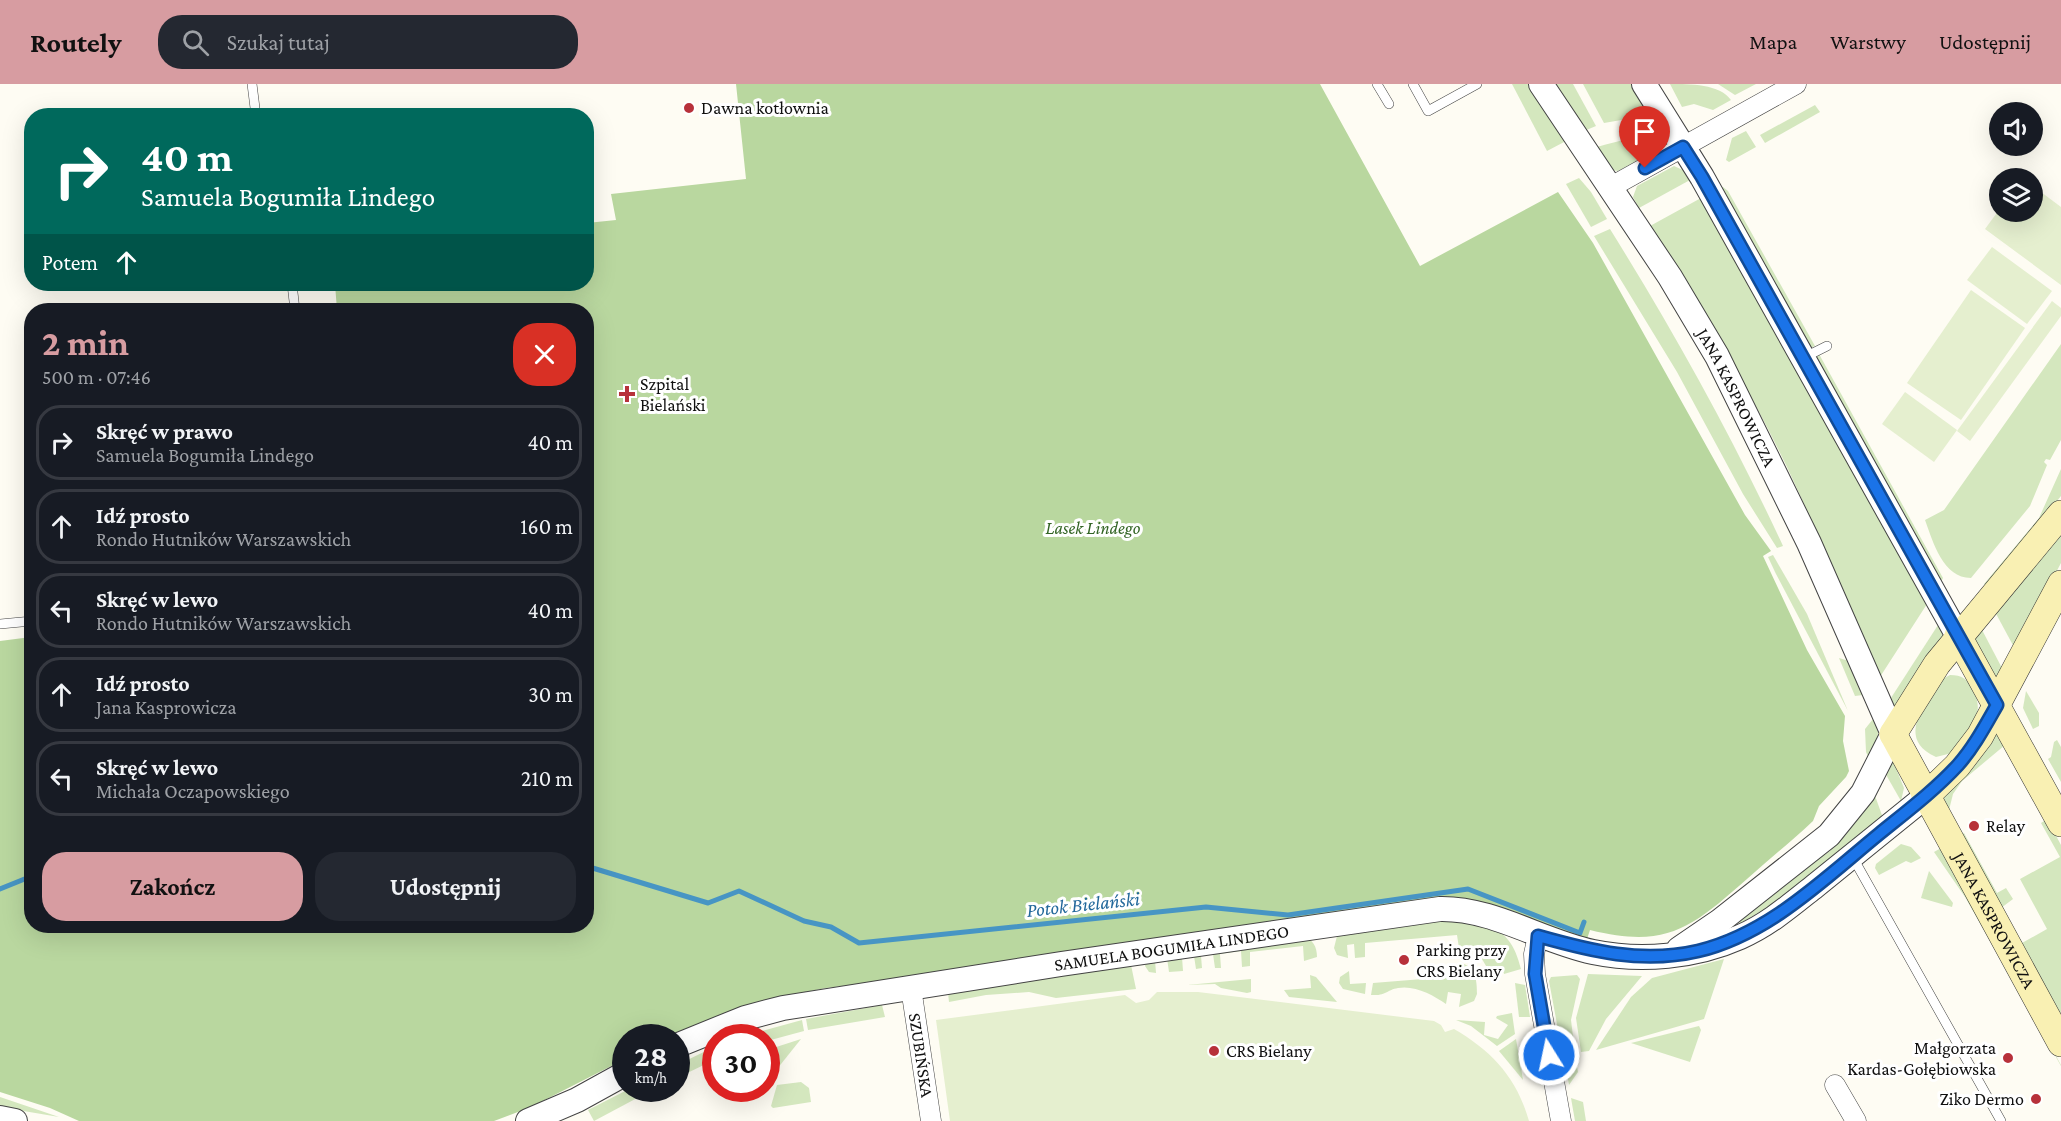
<!DOCTYPE html>
<html lang="pl">
<head>
<meta charset="utf-8">
<style>
  :root { --surface:#171b24; --page:#242831; --text:#f1f3f6; --muted:#9ea1a6; --line:#363941; --accent:#d79ca1 }
  body { margin:0; font-family:"Crimson Pro",serif; background:var(--page); color:var(--text); height:100vh; display:flex; flex-direction:column; font-size:22px; white-space:nowrap }
  * { box-sizing:border-box; margin:0 }
  p { font-size:20px; color:var(--muted) }
  .icon { flex:none; width:33px; height:33px; fill:none; stroke:currentColor; stroke-width:2; stroke-linecap:round; stroke-linejoin:round }
  .map { position:relative; flex:1; overflow:hidden }
  .sheet { position:absolute; left:24px; top:219px; width:570px; height:630px; display:flex; flex-direction:column; background:var(--surface); border-radius:24px; box-shadow:0 6px 24px #0002 }
  .sheet>* { flex:none }
  .guide { position:absolute; left:24px; top:24px; width:570px; height:183px; border-radius:24px; box-shadow:0 6px 24px #0002; background:#00695c; color:#fff; overflow:hidden }
  .fabs { position:absolute; left:1989px; top:18px; display:grid; gap:12px }
  .fabs a { display:grid; place-items:center; width:54px; height:54px; border-radius:50%; background:var(--surface); box-shadow:0 6px 24px #0002; font-size:30px }
  .speed { position:absolute; left:612px; top:940px; display:flex; gap:12px; font-size:30px; font-weight:700; text-align:center }
  .speed>* { display:grid; place-content:center; width:78px; height:78px; border-radius:50%; background:var(--surface); box-shadow:0 6px 24px #0002; line-height:1 }
  .speed small { font-size:15px; font-weight:400 }
  .speed .limit { border:9px solid #d22; background:#fff; color:#111 }
  .pin { position:absolute; display:grid; place-items:center; width:51px; height:51px; color:#fff; margin:-62px -26px; border-radius:50% 50% 50% 0; rotate:-45deg; box-shadow:0 0 6px #0007 }
  .pin .icon { rotate:45deg }
  .me { position:absolute; width:66px; margin:-33px; rotate:350deg; stroke-linejoin:round; filter:drop-shadow(0 0 4px #0008) }
  .turn { display:flex; align-items:center; gap:21px; height:126px; padding:0 18px; font-size:27px }
  .turn .icon { width:78px; height:78px; stroke-width:2.5 }
  .turn b { display:block; font-size:42px; line-height:51px }
  .then { display:flex; align-items:center; height:57px; padding:0 18px; background:#0003; gap:12px; font-size:22px }
  .round { display:grid; place-items:center; flex:none; width:63px; height:63px; border-radius:24px; background:var(--page) }
  .head { display:flex; align-items:center; justify-content:space-between; height:102px; padding:0 18px }
  h1 { font-size:36px; font-weight:700; line-height:45px; color:var(--accent) }
  .button { display:flex; gap:12px; margin-top:auto; padding:12px 18px }
  .button a { flex:1; height:69px; border-radius:24px; background:var(--accent); color:#111; font-size:24px; font-weight:700; line-height:69px; text-align:center }
  .button a+a { background:var(--page); color:var(--text) }
  ul { padding:0; list-style:none }
  li { display:flex; align-items:center; gap:18px; height:75px; margin:0 12px 9px; padding:0 6px; border:3px solid var(--line); border-radius:24px }
  li div { flex:1 }
  li b { display:block; font-size:22px }
  li em { font-style:normal }
  header { display:flex; align-items:center; gap:36px; box-sizing:border-box; height:84px; padding:0 30px; background:var(--accent); color:#111 }
  header strong { font-size:28px }
  nav { display:flex; gap:33px; margin-inline-start:auto; font-size:21px }
  .search { width:420px; height:54px; background:var(--page); display:flex; align-items:center; gap:15px; box-sizing:border-box; padding:0 21px; border-radius:24px; color:var(--muted); font-size:22px }
  .map>svg:first-child { display:block }
  .green { fill:#d4e7be }
  .forest { fill:#b9d79f }
  .pitch { fill:#e5efcf }
  .lines { fill:none; stroke-linecap:round; stroke-linejoin:round }
  .stream { stroke:#4795c4; stroke-width:5 }
  .service-casing { stroke:#434343; stroke-width:10 }
  .minor-casing { stroke:#434343; stroke-width:21 }
  .tertiary-casing { stroke:#434343; stroke-width:26 }
  .secondary-casing { stroke:#323232; stroke-width:28 }
  .service { stroke:#fff; stroke-width:9 }
  .minor { stroke:#fff; stroke-width:20 }
  .tertiary { stroke:#fff; stroke-width:24 }
  .secondary { stroke:#f9f0b3; stroke-width:27 }
  .route-casing { stroke:#114b97; stroke-width:15 }
  .route { stroke:#1a73e8; stroke-width:10 }
  .poi-dot { fill:#b7313a; stroke:#fff; stroke-width:2 }
  .labels { text-anchor:middle; dominant-baseline:central; stroke-width:6; stroke-linejoin:round; paint-order:stroke }
  .poi-label { font-size:18px; fill:#101010; stroke:#fff; text-anchor:start }
  .street-label { font-size:18px; fill:#101010; stroke:#fff }
  .park-label { font-size:18px; font-style:italic; fill:#326424; stroke:#fff }
  .water-label { font-size:20px; font-style:italic; fill:#21679a; stroke:#fff }
</style>
</head>
<body>
<header>
<strong>Routely</strong>
<div class="search"><svg class="icon" aria-label="search" viewBox="0 0 24 24"><circle cx="10" cy="10" r="6"/><path d="M15 15l6 6"/></svg>Szukaj tutaj</div>
<nav><a>Mapa</a><a>Warstwy</a><a>Udostępnij</a></nav>
</header>
<div class="map">
<svg width="2061" height="1037" viewBox="0 0 2061 1037">
  <rect width="100%" height="100%" fill="#fefcf3"/>
  <!-- green -->
  <g class="green">
    <polygon points="1512,0 1528,0 1566,57 1547,67"/>
    <polygon points="1553,0 1573,0 1596,42 1584,47"/>
    <polygon points="1583,0 1631,0 1645,27 1633,34 1604,39"/>
    <path d="M1670,0C1690,0 1720,0 1731,16L1713,26L1694,20L1682,23Z"/>
    <polygon points="1718,0 1756,0 1735,11"/>
    <polygon points="1815,21 1820,28 1765,59 1760,51"/>
    <path d="M1659,45L1665,55L1664,62L1618,87L1612,86L1597,63C1618,56 1639,55 1659,45Z"/>
    <polygon points="1746,47 1756,63 1729,78 1726,76 1732,54"/>
    <polygon points="1674,82 1685,87 1690,96 1639,124 1633,113 1637,102"/>
    <polygon points="1579,94 1591,108 1607,135 1591,143 1566,100"/>
    <polygon points="1723,103 1728,107 1815,262 1810,264 1720,104"/>
    <path d="M1701,114L1927,520L1878,596C1849,525 1820,453 1787,383C1747,300 1699,221 1650,142Z"/>
    <path d="M1610,145C1674,248 1732,352 1783,462L1777,464L1743,410L1677,288L1594,152Z"/>
    <path d="M2061,260V356L2050,376L2046,375L2044,378L2047,381L2030,422L1971,494C1943,494 1933,458 1925,436L1944,426Z"/>
    <polygon points="1819,270 1943,494 1941,498 1816,274"/>
    <polygon points="2061,385 2061,412 1987,502 1984,500 2039,434"/>
    <polygon points="2061,445 2061,479 2015,565 1994,526"/>
    <polygon points="1773,471 1807,530 1848,627 1776,490 1768,473"/>
    <polygon points="1938,541 1944,553 1894,624 1889,617"/>
    <polygon points="1981,544 2003,586 1997,597 1972,554"/>
    <polygon points="1839,574 1849,577 1863,611 1855,612"/>
    <path d="M1950,591C1962,591 1967,595 1973,605C1987,633 1968,648 1952,669L1936,673C1905,659 1915,636 1928,614C1935,604 1939,596 1950,591Z"/>
    <polygon points="2026,607 2039,629 2039,642 2033,645 2023,624"/>
    <path d="M1873,635C1883,648 1876,661 1869,675L1866,668L1865,645Z"/>
    <polygon points="1996,648 2005,661 1962,697 1953,710 1949,726 1941,715"/>
    <polygon points="2057,656 2061,663 2061,698 2048,675 2051,673 2054,658"/>
    <polygon points="1893,677 1904,704 1901,717 1885,689"/>
    <polygon points="1874,709 1883,734 1789,811 1739,840 1740,836 1796,790 1830,767 1848,748"/>
    <polygon points="2047,735 2061,761 2061,936 2010,837 2022,859 2047,845 2020,795 2060,773 2041,739"/>
    <polygon points="1964,749 1997,809 2006,804 2013,815 2001,824 1959,751"/>
    <polygon points="1901,760 1911,763 1921,774 1911,779 1906,777 1879,791 1875,784 1876,780"/>
    <polygon points="1941,764 2061,981 2061,982 1965,813 1934,768"/>
    <polygon points="1929,787 1953,819 1952,823 1921,814"/>
    <path d="M1439,835C1483,843 1509,835 1521,885L1504,890L1503,885L1489,887L1479,870L1459,864L1457,851L1365,859V873L1355,874L1354,860L1347,861L1348,874L1337,871L1334,864L1338,848Z"/>
    <path d="M1302,853C1313,854 1317,863 1317,873L1304,877L1303,862L1250,868V882L1242,883L1241,867L1220,870L1221,884H1215L1213,870L1201,872L1202,884L1196,885L1194,872L1182,873L1183,887L1169,888L1167,874L1155,876L1156,889L1149,888L1145,882L1146,878L1152,874Z"/>
    <polygon points="1724,875 1704,935 1596,966 1631,913 1652,894"/>
    <path d="M1459,879C1476,881 1477,897 1477,910L1474,917L1459,923L1461,910L1448,908L1446,920C1433,911 1415,901 1398,904C1386,906 1387,912 1371,911L1373,899L1460,892Z"/>
    <polygon points="1131,881 1136,905 1056,914 1029,908 986,911 949,918 948,909"/>
    <polygon points="1349,887 1350,900 1366,899 1365,910 1343,905 1339,899 1340,893"/>
    <polygon points="1588,890 1642,892 1606,935 1589,967 1581,968 1576,934"/>
    <polygon points="1310,891 1316,893 1337,918 1289,913 1284,906 1311,904"/>
    <polygon points="1577,891 1580,895 1571,936 1575,969 1562,967 1549,897 1551,893"/>
    <polygon points="1251,895 1251,908 1247,909 1221,904 1215,900 1187,901"/>
    <polygon points="1515,899 1525,901 1530,933 1519,933"/>
    <polygon points="882,921 885,933 808,946 806,935"/>
    <polygon points="1512,929 1515,950 1497,962 1471,942 1456,936 1485,938 1484,951 1498,955 1508,941 1496,934 1497,932"/>
    <polygon points="802,936 804,947 767,957 766,954 737,954"/>
    <polygon points="1699,942 1701,946 1690,978 1631,959"/>
    <polygon points="801,955 773,990 767,988 767,966"/>
    <polygon points="1516,955 1523,996 1499,967"/>
    <polygon points="710,965 714,976 677,994 677,981"/>
    <polygon points="1564,971 1575,972 1578,988 1569,1001"/>
    <polygon points="801,998 809,1004 811,1018 773,1024 771,1022 777,1001"/>
    <polygon points="629,1005 654,1005 594,1037 588,1026"/>
    <polygon points="0,1013 59,1033 0,1023"/>
    <polygon points="1571,1014 1583,1018 1586,1037 1575,1037"/>
  </g>
  <!-- forest -->
  <path class="forest" d="M736,0H1320L1420,182L1558,108L1593,159L1745,431L1771,467L1763,472L1807,566L1845,632L1843,657L1849,687L1846,693L1819,722L1813,737C1792,757 1769,775 1747,795C1691,844 1667,865 1590,846L1586,858L1494,824L826,904L775,914L668,954H626L625,975L531,1023L494,1037H79L50,1024L0,1008V557L31,553L32,842H586V226H337L335,200H586L587,139L616,136L611,110L746,95Z"/>
  <!-- pitch -->
  <g class="pitch">
    <polygon points="2033,102 2061,123 2061,201 1985,145 1999,126 2032,128"/>
    <polygon points="1992,163 2052,207 2027,240 1967,196"/>
    <polygon points="1971,206 2025,244 1961,336 1907,299"/>
    <polygon points="2052,217 2061,224 2061,232 1970,357 1957,347"/>
    <polygon points="1905,308 1957,346 1934,378 1882,340"/>
    <path d="M1157,908H1198L1434,937L1441,941L1445,948L1454,945C1492,967 1517,994 1529,1037H950L936,936L1125,911L1136,919L1149,916Z"/>
  </g>
  <g class="lines">
    <!-- stream -->
    <g class="stream">
      <polyline points="586,782 708,819 739,807 804,837 831,843 859,859 1206,823 1288,831 1468,805 1580,849 1584,838"/>
      <polyline points="0,805 32,792"/>
    </g>
    <!-- service casing -->
    <g class="service-casing">
      <g id="service">
        <polyline points="252,0 256,32"/>
        <polyline points="1377,0 1389,20"/>
        <polyline points="1413,0 1428,27 1477,0"/>
        <polyline points="292,200 295,226"/>
        <polyline points="1805,273 1827,262"/>
        <polyline points="0,540 32,537"/>
        <polyline points="1852,772 2001,1037"/>
      </g>
    </g>
    <!-- minor casing -->
    <g class="minor-casing">
      <g id="minor">
        <polyline points="1611,103 1796,0"/>
        <polyline points="1538,852 1534,870 1535,890 1561,1037"/>
        <path id="s1" d="M911,904L931,1037"/>
        <polyline points="1835,1001 1856,1037"/>
      </g>
    </g>
    <!-- tertiary casing -->
    <g class="tertiary-casing">
      <g id="tertiary">
        <path id="s2" d="M1541,0L1670,193L1717,272L1809,459L1893,650L1863,709L1829,751L1720,837L1679,865"/>
        <polyline points="1644,0 1702,93 1958,552"/>
        <path id="s3" d="M676,962L745,934L783,924L1061,880L1440,825C1493,824 1541,857 1593,868C1641,878 1695,873 1740,853C1768,841 1791,821 1815,802C1852,772 1888,743 1925,713"/>
        <polyline points="0,1034 15,1037"/>
        <polyline points="528,1037 577,1016 626,989"/>
      </g>
    </g>
    <!-- secondary casing -->
    <g class="secondary-casing">
      <g id="secondary">
        <polyline points="1958,552 2061,739"/>
        <path id="s4" d="M1893,650L2061,959"/>
        <polyline points="1893,650 1937,580 2061,430"/>
        <polyline points="1925,713 1957,682 1980,652 2061,500"/>
      </g>
    </g>
    <!-- service -->
    <use href="#service" class="service"/>
    <!-- minor -->
    <use href="#minor" class="minor"/>
    <!-- tertiary -->
    <use href="#tertiary" class="tertiary"/>
    <!-- secondary -->
    <use href="#secondary" class="secondary"/>
  </g>
  <g class="lines">
    <!-- route casing -->
    <g class="route-casing">
      <path id="route" d="M1549,971L1535,890L1538,852C1591,867 1642,880 1698,867C1769,850 1824,795 1879,750C1906,728 1934,707 1958,681C1974,663 1985,642 1997,621L1702,93L1683,63L1645,84"/>
    </g>
    <!-- route -->
    <use href="#route" class="route"/>
  </g>
  <!-- markers -->
  <g class="poi-dot">
    <circle cx="689" cy="24" r="6"/>
    <path d="M624 301h6v6h6v6h-6v6h-6v-6h-6v-6h6z"/>
    <circle cx="1974" cy="742" r="6"/>
    <circle cx="1404" cy="876" r="6"/>
    <circle cx="1214" cy="967" r="6"/>
    <circle cx="2008" cy="974" r="6"/>
    <circle cx="2036" cy="1015" r="6"/>
  </g>
  <g class="labels">
    <!-- poi labels -->
    <g class="poi-label">
      <text x="701" y="24">Dawna kotłownia</text>
      <text x="640" y="300">Szpital<tspan x="640" dy="21">Bielański</tspan></text>
      <text x="1986" y="742">Relay</text>
      <text x="1416" y="866">Parking przy<tspan x="1416" dy="21">CRS Bielany</tspan></text>
      <text x="1996" y="964" text-anchor="end">Małgorzata<tspan x="1996" dy="21">Kardas-Gołębiowska</tspan></text>
      <text x="1226" y="967">CRS Bielany</text>
      <text x="2024" y="1015" text-anchor="end">Ziko Dermo</text>
    </g>
    <!-- street labels -->
    <g class="street-label">
      <text stroke="none"><textPath href="#s2" startOffset="370">JANA KASPROWICZA</textPath></text>
      <text stroke="none"><textPath href="#s4" startOffset="212">JANA KASPROWICZA</textPath></text>
      <text stroke="none"><textPath href="#s3" startOffset="507">SAMUELA BOGUMIŁA LINDEGO</textPath></text>
      <text stroke="none"><textPath href="#s1" startOffset="68">SZUBIŃSKA</textPath></text>
    </g>
    <!-- park labels -->
    <g class="park-label">
      <text x="1093" y="444">Lasek Lindego</text>
    </g>
    <!-- water labels -->
    <g class="water-label">
      <text transform="translate(1083 820) rotate(-6)">Potok Bielański</text>
    </g>
  </g>
</svg>
<div class="fabs">
<a><svg class="icon" aria-label="sound" viewBox="0 0 24 24"><path d="M4 9h4l5-4v14l-5-4H4zM17 9q2 3 0 6"/></svg></a>
<a><svg class="icon" aria-label="layers" viewBox="0 0 24 24"><path d="M12 4l9 5-9 5-9-5zM3 14l9 5 9-5"/></svg></a>
</div>
<div class="speed"><div>28<small>km/h</small></div><div class="limit">30</div></div>
<div class="pin" style="left:1645px;top:84px;background:#d93025"><svg class="icon" aria-label="arrive" viewBox="0 0 24 24"><path d="M6 21V4h12l-3 4 3 4H6"/></svg></div>
<svg class="me" style="left:1549px;top:971px" viewBox="-20 -20 40 40"><circle r="17" fill="#1a73e8" stroke="#fff" stroke-width="3"/><path d="M0-11L8 9 0 5-8 9z" fill="#fff"/></svg>
<div class="guide">
<div class="turn"><svg class="icon" aria-label="right" viewBox="0 0 24 24"><path d="M7 20v-9h11M14 6l5 5-5 5"/></svg><div><b>40 m</b>Samuela Bogumiła Lindego</div></div>
<div class="then">Potem<svg class="icon" aria-label="ahead" viewBox="0 0 24 24"><path d="M12 20V5M6 11l6-6 6 6"/></svg></div>
</div>
<section class="sheet">
<div class="head"><div><h1>2 min</h1><p>500 m · 07:46</p></div><a class="round" style="background:#d93025;color:#fff"><svg class="icon" aria-label="close" viewBox="0 0 24 24"><path d="M6 6l12 12M18 6L6 18"/></svg></a></div>
<ul>
<li><svg class="icon" aria-label="right" viewBox="0 0 24 24"><path d="M7 20v-9h11M14 6l5 5-5 5"/></svg><div><b>Skręć w prawo</b><p>Samuela Bogumiła Lindego</p></div><em>40 m</em></li>
<li><svg class="icon" aria-label="ahead" viewBox="0 0 24 24"><path d="M12 20V5M6 11l6-6 6 6"/></svg><div><b>Idź prosto</b><p>Rondo Hutników Warszawskich</p></div><em>160 m</em></li>
<li><svg class="icon" aria-label="left" viewBox="0 0 24 24"><path d="M17 20v-9H6M10 6l-5 5 5 5"/></svg><div><b>Skręć w lewo</b><p>Rondo Hutników Warszawskich</p></div><em>40 m</em></li>
<li><svg class="icon" aria-label="ahead" viewBox="0 0 24 24"><path d="M12 20V5M6 11l6-6 6 6"/></svg><div><b>Idź prosto</b><p>Jana Kasprowicza</p></div><em>30 m</em></li>
<li><svg class="icon" aria-label="left" viewBox="0 0 24 24"><path d="M17 20v-9H6M10 6l-5 5 5 5"/></svg><div><b>Skręć w lewo</b><p>Michała Oczapowskiego</p></div><em>210 m</em></li>
</ul>
<div class="button"><a>Zakończ</a><a>Udostępnij</a></div>
</section>
</div>
</body>
</html>
